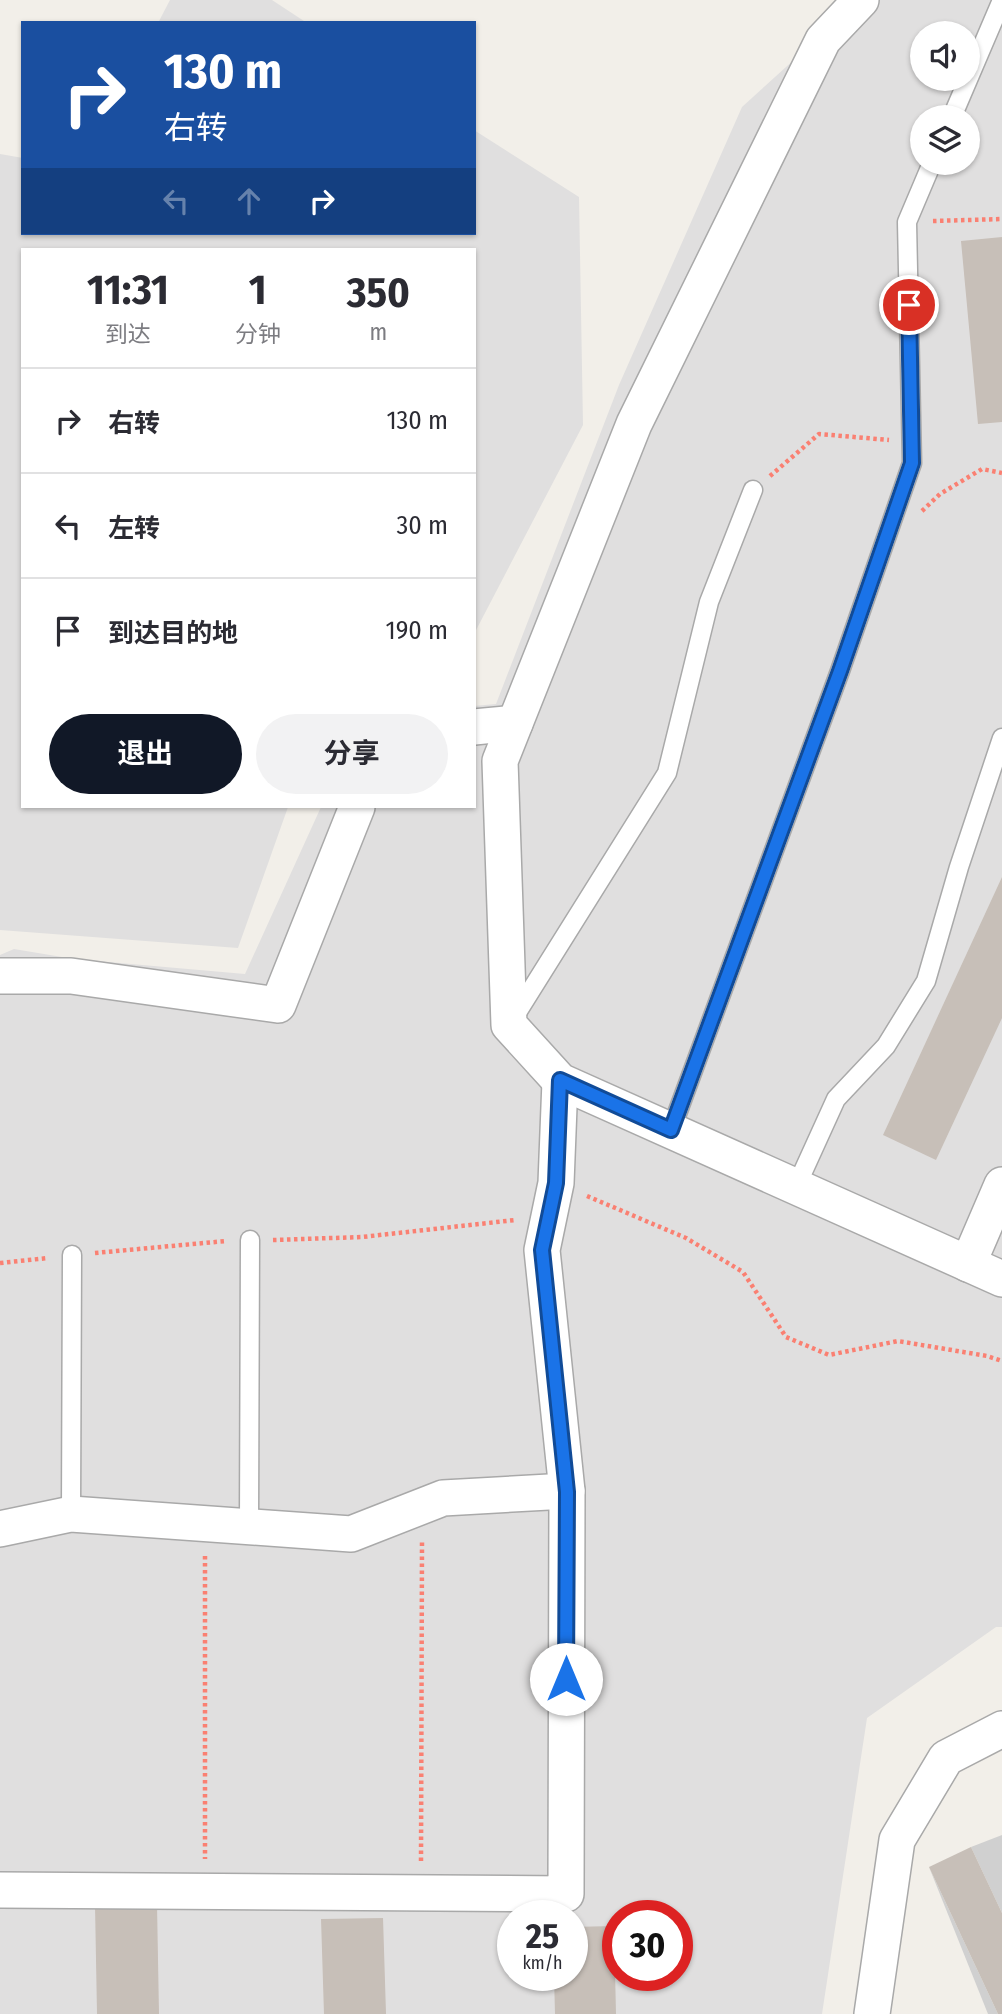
<!DOCTYPE html>
<html lang="zh">
<head>
<meta charset="utf-8">
<style>
  :root { --surface:#fff; --page:#f2f2f3; --text:#2b2b33; --muted:#7c7c81; --line:#e1e1e2; --accent:#111827 }
  body { margin:0; font-family:"Fira Sans Condensed","Noto Sans SC",sans-serif; background:var(--page); color:var(--text); height:100vh; display:flex; flex-direction:column; font-size:26px; white-space:nowrap }
  * { box-sizing:border-box; margin:0 }
  p { font-size:23px; color:var(--muted) }
  .icon { flex:none; width:38px; height:38px; fill:none; stroke:currentColor; stroke-width:2; stroke-linecap:round; stroke-linejoin:round }
  .map { position:relative; flex:1; overflow:hidden }
  .details { position:absolute; left:21px; top:248px; width:455px; height:560px; display:flex; flex-direction:column; background:var(--surface); border-radius:0px; box-shadow:0 2px 5px #0004 }
  .details>* { flex:none }
  .hud { position:absolute; left:21px; top:21px; width:455px; height:214px; border-radius:0px; box-shadow:0 2px 5px #0004; background:#1a4fa0; color:#fff; overflow:hidden }
  .controls { position:absolute; left:910px; top:21px; display:grid; gap:14px }
  .controls a { display:grid; place-items:center; width:70px; height:70px; border-radius:50%; background:var(--surface); box-shadow:0 2px 5px #0004; font-size:35px }
  .speed { position:absolute; left:497px; top:1900px; display:flex; gap:14px; font-size:35px; font-weight:700; text-align:center }
  .speed>* { display:grid; place-content:center; width:91px; height:91px; border-radius:50%; background:var(--surface); box-shadow:0 2px 5px #0004; line-height:1 }
  .speed small { font-size:18px; font-weight:400 }
  .speed .limit { border:10px solid #d22; background:#fff; color:#111 }
  .pin { position:absolute; display:grid; place-items:center; width:60px; height:60px; color:#fff; margin:-30px; border:4px solid #fff; border-radius:50%; box-shadow:0 2px 7px #0007 }
  .me { position:absolute; width:77px; margin:-38px; rotate:0deg; stroke-linejoin:round; filter:drop-shadow(0 0 5px #0008) }
  .turn { display:flex; align-items:center; gap:24px; height:147px; padding:0 28px; font-size:32px }
  .turn .icon { width:91px; height:91px; stroke-width:2.5 }
  .turn b { display:block; font-size:49px; line-height:60px }
  .lanes { display:flex; align-items:center; height:66px; padding:0 28px; background:#0003; justify-content:center; gap:35px; direction:ltr }
  .lanes .off { opacity:.35 }
  .eta { display:flex; justify-content:space-evenly; align-items:center; height:119px; text-align:center }
  .eta b { font-size:42px; font-weight:700; line-height:49px }
  .action { display:flex; gap:14px; margin-top:auto; padding:14px 28px }
  .action a { flex:1; height:80px; border-radius:42px; background:var(--accent); color:#fff; font-size:28px; font-weight:700; line-height:80px; text-align:center }
  .action a+a { background:var(--page); color:var(--text) }
  ul { padding:0; list-style:none }
  li { display:flex; align-items:center; gap:21px; height:105px; padding:0 28px; border-top:2px solid var(--line) }
  li div { flex:1 }
  li b { display:block; font-size:26px }
  li em { font-style:normal }
  .map>svg:first-child { display:block }
  .residential { fill:#e0dfdf; fill-rule:evenodd }
  .religious { fill:#d0d0d0 }
  .building { fill:#c7bfb8 }
  .lines { fill:none; stroke-linecap:round; stroke-linejoin:round }
  .service-casing { stroke:#a9a9a9; stroke-width:21 }
  .minor-casing { stroke:#a9a9a9; stroke-width:38 }
  .path { stroke:#fa8072; stroke-width:4.5; stroke-dasharray:3.5 3.5; stroke-linecap:butt }
  .service { stroke:#fff; stroke-width:18 }
  .minor { stroke:#fff; stroke-width:35 }
  .route-casing { stroke:#114b97; stroke-width:18 }
  .route { stroke:#1a73e8; stroke-width:12 }
</style>
</head>
<body>
<div class="map">
<svg width="1002" height="2014" viewBox="0 0 1002 2014">
  <rect width="100%" height="100%" fill="#f2efe9"/>
  <!-- residential -->
  <g class="residential">
    <polygon points="170,0 272,0 307,23 158,23"/>
    <path d="M860,0H1002V1627H996L867,1718L822,2014H0V955L14,949L74,959L245,974L321,807H474V706L496,704L619,385L742,107ZM922,33H968V79H922ZM922,117H968V163H922ZM513,1916H572V1976H513ZM618,1916H677V1976H618Z"/>
    <polygon points="474,130 579,197 583,425 474,634 474,250 23,250 23,807 288,807 238,948 0,930 0,154 23,158 23,233 474,233"/>
  </g>
  <!-- religious -->
  <g class="religious">
    <polygon points="1002,1835 1002,1913 971,1847"/>
    <polygon points="929,1867 998,2014 988,2014"/>
  </g>
  <!-- building -->
  <g class="building">
    <polygon points="1002,237 1002,422 978,424 961,241"/>
    <polygon points="1002,877 1002,1018 936,1160 883,1135"/>
    <polygon points="971,1847 1002,1913 1002,2014 998,2014 929,1867"/>
    <polygon points="157,1904 159,2014 97,2014 95,1905"/>
    <polygon points="383,1918 386,2014 324,2014 321,1919"/>
    <polygon points="614,1926 616,2014 555,2014 554,1976 572,1976 572,1927"/>
  </g>
  <g class="lines">
    <!-- service casing -->
    <g class="service-casing">
      <g id="service">
        <polyline points="952,117 1002,0"/>
        <polyline points="513,1019 667,773 709,602 753,490"/>
        <polyline points="671,1130 840,671 912,463 907,222 932,163"/>
        <polyline points="796,1187 836,1099 886,1046 926,981 959,867 1002,738"/>
        <polyline points="71,1514 72,1255"/>
        <polyline points="249,1526 250,1240"/>
      </g>
    </g>
    <!-- minor casing -->
    <g class="minor-casing">
      <g id="minor">
        <polyline points="861,0 823,40 634,424 500,761 509,1025 560,1081 1002,1279"/>
        <polyline points="474,727 515,723"/>
        <polyline points="0,976 71,976 278,1005 357,807"/>
        <polyline points="968,1264 1002,1185"/>
        <polyline points="0,1529 71,1514 351,1534 443,1498 567,1491"/>
        <polyline points="0,1890 566,1894 567,1491 542,1250 556,1183 560,1081"/>
        <polyline points="872,2014 897,1840 946,1758 1002,1729"/>
      </g>
    </g>
    <!-- path -->
    <g class="path">
      <polyline points="933,221 1002,219"/>
      <polyline points="770,476 819,434 889,440"/>
      <polyline points="922,511 940,494 982,469 1002,473"/>
      <polyline points="587,1196 686,1238 743,1272 786,1337 829,1355 898,1341 987,1356 1002,1361"/>
      <polyline points="273,1240 362,1237 515,1220"/>
      <polyline points="95,1253 226,1241"/>
      <polyline points="0,1263 48,1258"/>
      <polyline points="205,1556 205,1859"/>
      <polyline points="421,1861 422,1541"/>
    </g>
    <!-- service -->
    <use href="#service" class="service"/>
    <!-- minor -->
    <use href="#minor" class="minor"/>
  </g>
  <g class="lines">
    <!-- route casing -->
    <g class="route-casing">
      <polyline id="route" points="566,1679 567,1492 542,1250 556,1183 560,1080 671,1130 840,671 912,463 909,305"/>
    </g>
    <!-- route -->
    <use href="#route" class="route"/>
  </g>
</svg>
<div class="controls">
<a><svg class="icon" aria-label="sound" viewBox="0 0 24 24"><path d="M4 9h4l5-4v14l-5-4H4zM17 9q2 3 0 6"/></svg></a>
<a><svg class="icon" aria-label="layers" viewBox="0 0 24 24"><path d="M12 4l9 5-9 5-9-5zM3 14l9 5 9-5"/></svg></a>
</div>
<div class="speed"><div>25<small>km/h</small></div><div class="limit">30</div></div>
<div class="pin" style="left:909px;top:305px;background:#d93025"><svg class="icon" aria-label="arrive" viewBox="0 0 24 24"><path d="M6 21V4h12l-3 4 3 4H6"/></svg></div>
<svg class="me" style="left:566px;top:1679px" viewBox="-20 -20 40 40"><circle r="19" fill="#fff"/><path d="M0-13L10 11 0 6-10 11z" fill="#1a73e8"/></svg>
<div class="hud">
<div class="turn"><svg class="icon" aria-label="right" viewBox="0 0 24 24"><path d="M7 20v-9h11M14 6l5 5-5 5"/></svg><div><b>130 m</b>右转</div></div>
<div class="lanes"><svg class="icon off" aria-label="left" viewBox="0 0 24 24"><path d="M17 20v-9H6M10 6l-5 5 5 5"/></svg><svg class="icon off" aria-label="ahead" viewBox="0 0 24 24"><path d="M12 20V5M6 11l6-6 6 6"/></svg><svg class="icon" aria-label="right" viewBox="0 0 24 24"><path d="M7 20v-9h11M14 6l5 5-5 5"/></svg></div>
</div>
<section class="details">
<div class="eta">
<div><b>11:31</b><p>到达</p></div>
<div><b>1</b><p>分钟</p></div>
<div><b>350</b><p>m</p></div>
</div>
<ul>
<li><svg class="icon" aria-label="right" viewBox="0 0 24 24"><path d="M7 20v-9h11M14 6l5 5-5 5"/></svg><div><b>右转</b></div><em>130 m</em></li>
<li><svg class="icon" aria-label="left" viewBox="0 0 24 24"><path d="M17 20v-9H6M10 6l-5 5 5 5"/></svg><div><b>左转</b></div><em>30 m</em></li>
<li><svg class="icon" aria-label="arrive" viewBox="0 0 24 24"><path d="M6 21V4h12l-3 4 3 4H6"/></svg><div><b>到达目的地</b></div><em>190 m</em></li>
</ul>
<div class="action"><a>退出</a><a>分享</a></div>
</section>
</div>
</body>
</html>
